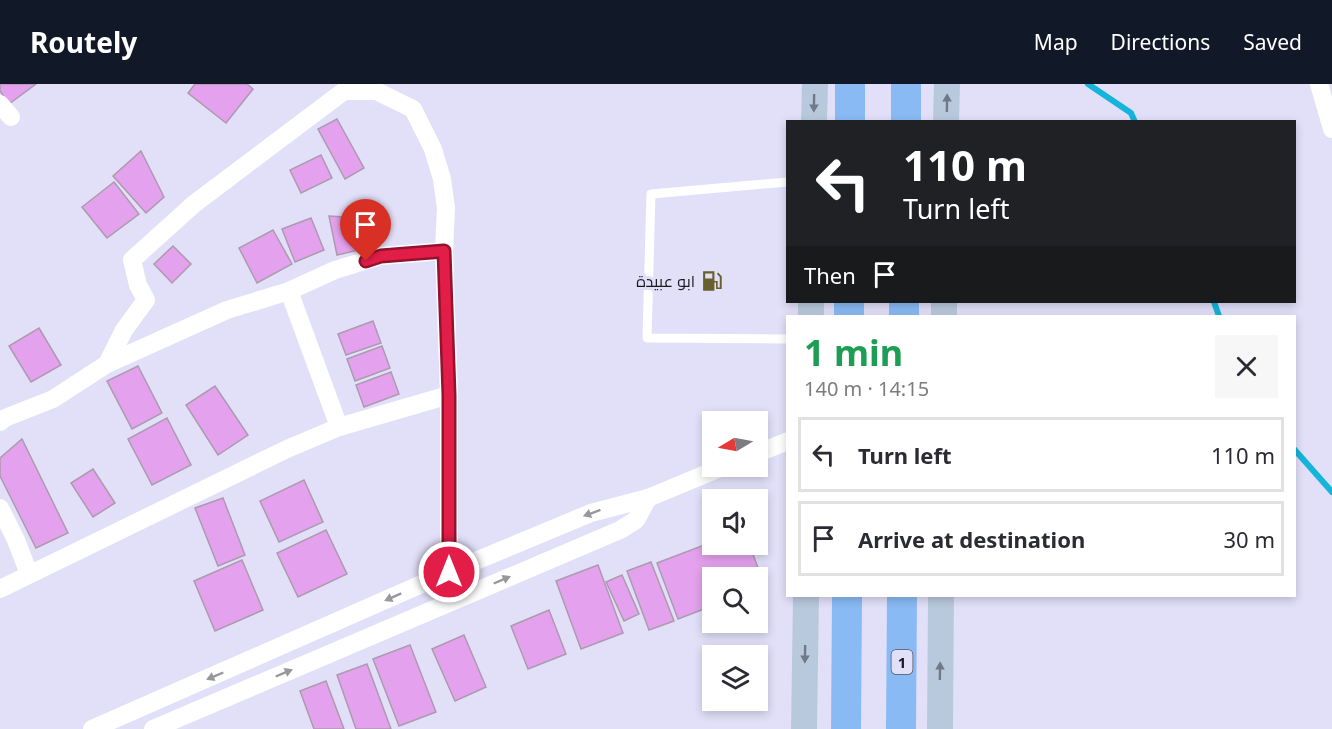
<!DOCTYPE html>
<html lang="en">
<head>
<meta charset="utf-8">
<style>
  :root { --surface:#fff; --page:#f7f7f7; --text:#2b2b33; --muted:#7c7c81; --line:#e1e1e2; --accent:#111827 }
  body { margin:0; font-family:"Noto Sans",Cairo,sans-serif; background:var(--page); color:var(--text); height:100vh; display:flex; flex-direction:column; font-size:22px; white-space:nowrap }
  * { box-sizing:border-box; margin:0 }
  p { font-size:20px; color:var(--muted) }
  .icon { flex:none; width:33px; height:33px; fill:none; stroke:currentColor; stroke-width:2; stroke-linecap:round; stroke-linejoin:round }
  .map { position:relative; flex:1; overflow:hidden }
  .panel { position:absolute; left:786px; top:231px; width:510px; height:282px; display:flex; flex-direction:column; background:var(--surface); border-radius:0px; box-shadow:0 3px 9px #0003 }
  .panel>* { flex:none }
  .hud { position:absolute; left:786px; top:36px; width:510px; height:183px; border-radius:0px; box-shadow:0 3px 9px #0003; background:#202124; color:#fff; overflow:hidden }
  .needle { width:39px; rotate:260deg }
  .fabs { position:absolute; left:702px; top:327px; display:grid; gap:12px }
  .fabs a { display:grid; place-items:center; width:66px; height:66px; border-radius:0px; background:var(--surface); box-shadow:0 3px 9px #0003; font-size:30px }
  .pin { position:absolute; display:grid; place-items:center; width:51px; height:51px; color:#fff; margin:-62px -26px; border-radius:50% 50% 50% 0; rotate:-45deg; box-shadow:0 0 6px #0007 }
  .pin .icon { rotate:45deg }
  .me { position:absolute; width:66px; margin:-33px; rotate:0deg; stroke-linejoin:round; filter:drop-shadow(0 0 4px #0008) }
  .turn { display:flex; align-items:center; gap:21px; height:126px; padding:0 18px; font-size:27px }
  .turn .icon { width:78px; height:78px; stroke-width:2.5 }
  .turn b { display:block; font-size:42px; line-height:51px }
  .then { display:flex; align-items:center; height:57px; padding:0 18px; background:#0003; gap:12px; font-size:22px }
  .round { display:grid; place-items:center; flex:none; width:63px; height:63px; border-radius:0px; background:var(--page) }
  .headline { display:flex; align-items:center; justify-content:space-between; height:102px; padding:0 18px }
  h1 { font-size:36px; font-weight:700; line-height:45px; color:#1e9e55 }
  ul { padding:0; list-style:none }
  li { display:flex; align-items:center; gap:18px; height:75px; margin:0 12px 9px; padding:0 6px; border:3px solid var(--line); border-radius:0px }
  li div { flex:1 }
  li b { display:block; font-size:22px }
  li em { font-style:normal }
  header { display:flex; align-items:center; gap:36px; box-sizing:border-box; height:84px; padding:0 30px; background:var(--accent); color:#fff }
  header strong { font-size:28px }
  nav { display:flex; gap:33px; margin-inline-start:auto; font-size:21px }
  .map>svg:first-child { display:block }
  .lines { fill:none; stroke-linecap:round; stroke-linejoin:round }
  .stream { stroke:#15b4da; stroke-width:6 }
  .building { fill:#e4a1ed; stroke:#ac9bae; stroke-width:1.5 }
  .service { stroke:#fff; stroke-width:9 }
  .minor { stroke:#fff; stroke-width:18 }
  .secondary { stroke:#b9c9dd; stroke-width:26 }
  .trunk { stroke:#8abaf4; stroke-width:30 }
  .oneway { fill:#717988 }
  .oneway2 { fill:#98979b }
  .route-casing { stroke:#92132f; stroke-width:15 }
  .route { stroke:#e11d48; stroke-width:10 }
  .labels { text-anchor:middle; dominant-baseline:central; stroke-width:6; stroke-linejoin:round; paint-order:stroke }
  .shield { fill:#e2e0f9; stroke:#555462; stroke-width:1.5 }
  .shield-label { font-size:15px; font-weight:bold; fill:#191821 }
  .poi-label { font-size:16px; fill:#191821; stroke:#e2e0f9; text-anchor:end }
</style>
</head>
<body>
<header>
<strong>Routely</strong>
<nav><a>Map</a><a>Directions</a><a>Saved</a></nav>
</header>
<div class="map">
<svg width="1332" height="645" viewBox="0 0 1332 645">
  <rect width="100%" height="100%" fill="#e2e0f9"/>
  <g class="lines">
    <!-- stream -->
    <g class="stream">
      <polyline points="1088,0 1131,29 1135,38"/>
      <polyline points="1214,218 1219,232"/>
      <polyline points="1294,365 1332,408"/>
    </g>
  </g>
  <!-- building -->
  <g class="building">
    <polygon points="0,0 36,0 9,20 0,7"/>
    <polygon points="195,0 247,0 253,5 226,39 188,9"/>
    <polygon points="337,35 364,84 345,95 318,45"/>
    <polygon points="141,67 164,113 146,129 113,92"/>
    <polygon points="321,71 332,94 301,109 290,86"/>
    <polygon points="114,98 139,130 107,154 82,123"/>
    <polygon points="329,132 375,135 380,161 337,171"/>
    <polygon points="311,134 324,166 295,178 282,145"/>
    <polygon points="273,146 292,180 257,199 239,164"/>
    <polygon points="173,162 191,180 172,199 154,180"/>
    <polygon points="373,237 381,259 346,271 338,250"/>
    <polygon points="39,244 61,281 31,298 9,262"/>
    <polygon points="382,262 390,284 355,297 347,275"/>
    <polygon points="138,282 162,329 132,345 107,297"/>
    <polygon points="391,288 399,310 364,323 356,301"/>
    <polygon points="215,302 248,351 218,371 186,321"/>
    <polygon points="167,334 191,381 152,401 128,355"/>
    <polygon points="22,355 68,449 36,464 0,392 0,374"/>
    <polygon points="93,385 115,419 93,433 71,399"/>
    <polygon points="304,396 323,438 279,458 260,417"/>
    <polygon points="223,414 245,471 218,482 195,424"/>
    <polygon points="326,446 347,490 298,513 277,469"/>
    <polygon points="712,458 712,460 749,460 765,502 758,505 758,494 712,494 712,522 678,535 657,479"/>
    <polygon points="242,476 263,526 215,547 194,497"/>
    <polygon points="651,478 674,537 649,546 627,487"/>
    <polygon points="598,481 623,549 581,565 556,497"/>
    <polygon points="622,491 639,530 624,537 606,498"/>
    <polygon points="549,526 566,570 528,585 511,542"/>
    <polygon points="464,551 486,603 455,617 432,565"/>
    <polygon points="410,561 436,628 399,642 373,575"/>
    <polygon points="367,580 391,645 356,645 337,591"/>
    <polygon points="326,597 344,645 314,645 300,607"/>
  </g>
  <g class="lines">
    <!-- service -->
    <polyline class="service" points="788,98 651,110 647,254 788,255"/>
    <!-- minor -->
    <g class="minor">
      <polyline points="1319,0 1332,45"/>
      <polyline points="0,20 11,33"/>
      <polyline points="444,167 449,311 449,488"/>
      <polyline points="289,207 339,343"/>
      <polyline points="0,338 5,334 53,315 107,280 227,226 289,207 335,186 381,172 444,167 446,124 442,95 433,65 413,25 376,7 344,7 194,120 132,176 138,201 146,216 124,246 107,280"/>
      <polyline points="758,369 788,357"/>
      <polyline points="0,424 16,456 29,490"/>
      <polyline points="0,505 287,365 339,343 449,311"/>
      <polyline points="92,645 449,488 591,429 648,414 725,382"/>
      <polyline points="153,645 620,446 636,436 648,414"/>
    </g>
    <!-- secondary -->
    <g class="secondary">
      <polyline points="814,38 815,0"/>
      <polyline points="946,38 947,0"/>
      <polyline points="811,232 811,218"/>
      <polyline points="944,232 944,218"/>
      <polyline points="804,645 806,512"/>
      <polyline points="940,645 941,512"/>
    </g>
    <!-- trunk -->
    <g class="trunk">
      <polyline points="850,38 850,0"/>
      <polyline points="906,38 906,0"/>
      <polyline points="849,232 849,218"/>
      <polyline points="904,232 904,218"/>
      <polyline points="846,645 847,512"/>
      <polyline points="901,645 902,512"/>
    </g>
  </g>
  <!-- one-way arrows -->
  <defs><path id="oneway-solid" d="M-6-.8H1V-3.2L6.5 0L1 3.2V.8H-6Z" transform="scale(1.5)"/></defs>
  <g class="oneway">
    <use href="#oneway-solid" transform="translate(814 19) rotate(91)"/>
    <use href="#oneway-solid" transform="translate(947 19) rotate(-89)"/>
    <use href="#oneway-solid" transform="translate(805 570) rotate(91)"/>
    <use href="#oneway-solid" transform="translate(940 587) rotate(-89)"/>
  </g>
  <g class="oneway2">
    <use href="#oneway-solid" transform="translate(592 429) rotate(160)"/>
    <use href="#oneway-solid" transform="translate(502 496) rotate(-23)"/>
    <use href="#oneway-solid" transform="translate(393 513) rotate(156)"/>
    <use href="#oneway-solid" transform="translate(284 589) rotate(-23)"/>
    <use href="#oneway-solid" transform="translate(215 592) rotate(157)"/>
  </g>
  <g class="lines">
    <!-- route casing -->
    <g class="route-casing">
      <polyline id="route" points="366,177 381,172 444,167 449,311 449,488"/>
    </g>
    <!-- route -->
    <use href="#route" class="route"/>
  </g>
  <!-- icons -->
  <defs>
    <g id="fuel-bare" transform="scale(1.62)"><path d="M-5.5-6h7V0h2V4h1.3V-2.5L3-4.5l.8-.8L6-3V5H2.5V1h-1V6h-7ZM-4.2-4.7v3.2H.2V-4.7Z" fill="#695f2c" stroke="#e2e0f9" stroke-width="2.5" paint-order="stroke"/></g>
  </defs>
  <g fill-rule="evenodd">
    <use href="#fuel-bare" x="712" y="197"/>
  </g>
  <g class="labels">
    <!-- shield labels -->
    <rect class="shield" x="891.5" y="566" width="21" height="24" rx="4.5"/>
    <g class="shield-label">
      <text x="902" y="578">1</text>
    </g>
    <!-- poi labels -->
    <g class="poi-label">
      <text x="695" y="197">ابو عبيدة</text>
    </g>
  </g>
</svg>
<div class="fabs">
<a><svg class="needle" viewBox="-14 -14 28 28"><path d="M0-13l5 13h-10z" fill="#e53935"/><path d="M0 13l5-13h-10z" fill="#7c7c81"/></svg></a>
<a><svg class="icon" aria-label="sound" viewBox="0 0 24 24"><path d="M4 9h4l5-4v14l-5-4H4zM17 9q2 3 0 6"/></svg></a>
<a><svg class="icon" aria-label="search" viewBox="0 0 24 24"><circle cx="10" cy="10" r="6"/><path d="M15 15l6 6"/></svg></a>
<a><svg class="icon" aria-label="layers" viewBox="0 0 24 24"><path d="M12 4l9 5-9 5-9-5zM3 14l9 5 9-5"/></svg></a>
</div>
<div class="pin" style="left:366px;top:177px;background:#d93025"><svg class="icon" aria-label="arrive" viewBox="0 0 24 24"><path d="M6 21V4h12l-3 4 3 4H6"/></svg></div>
<svg class="me" style="left:449px;top:488px" viewBox="-20 -20 40 40"><circle r="17" fill="#e11d48" stroke="#fff" stroke-width="3"/><path d="M0-11L8 9 0 5-8 9z" fill="#fff"/></svg>
<div class="hud">
<div class="turn"><svg class="icon" aria-label="left" viewBox="0 0 24 24"><path d="M17 20v-9H6M10 6l-5 5 5 5"/></svg><div><b>110 m</b>Turn left</div></div>
<div class="then">Then<svg class="icon" aria-label="arrive" viewBox="0 0 24 24"><path d="M6 21V4h12l-3 4 3 4H6"/></svg></div>
</div>
<section class="panel">
<div class="headline"><div><h1>1 min</h1><p>140 m · 14:15</p></div><a class="round"><svg class="icon" aria-label="close" viewBox="0 0 24 24"><path d="M6 6l12 12M18 6L6 18"/></svg></a></div>
<ul>
<li><svg class="icon" aria-label="left" viewBox="0 0 24 24"><path d="M17 20v-9H6M10 6l-5 5 5 5"/></svg><div><b>Turn left</b></div><em>110 m</em></li>
<li><svg class="icon" aria-label="arrive" viewBox="0 0 24 24"><path d="M6 21V4h12l-3 4 3 4H6"/></svg><div><b>Arrive at destination</b></div><em>30 m</em></li>
</ul>
</section>
</div>
</body>
</html>
